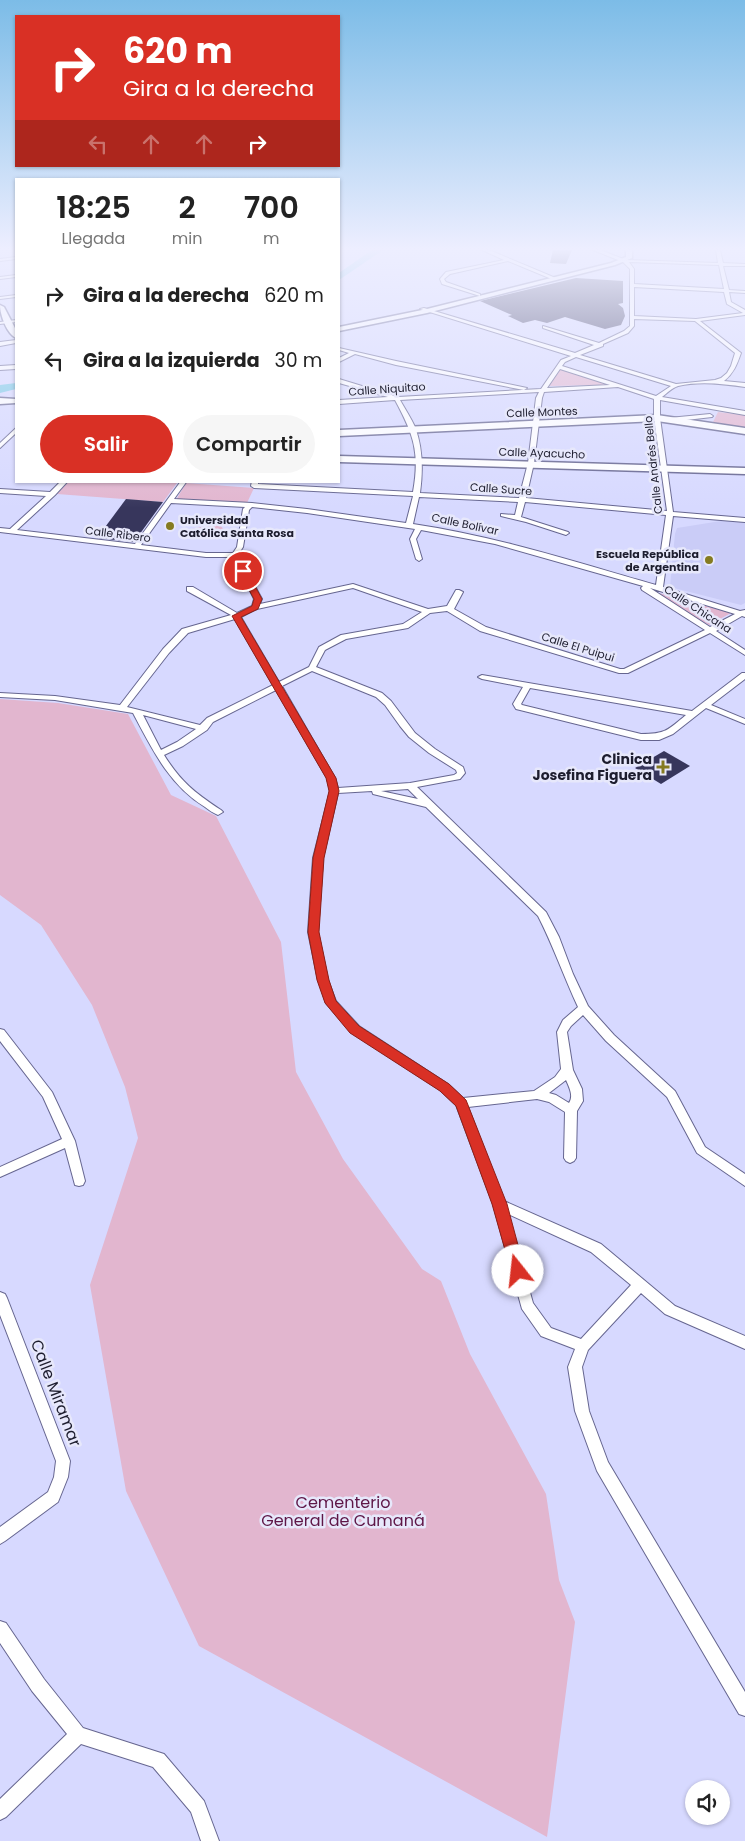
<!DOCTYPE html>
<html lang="es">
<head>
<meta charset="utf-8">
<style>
  :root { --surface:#fff; --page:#f6f6f6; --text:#222; --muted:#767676; --accent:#d93025 }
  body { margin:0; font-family:Poppins,sans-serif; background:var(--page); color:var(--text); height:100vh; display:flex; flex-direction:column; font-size:19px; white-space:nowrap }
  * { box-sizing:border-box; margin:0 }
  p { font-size:16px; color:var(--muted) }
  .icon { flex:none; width:28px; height:28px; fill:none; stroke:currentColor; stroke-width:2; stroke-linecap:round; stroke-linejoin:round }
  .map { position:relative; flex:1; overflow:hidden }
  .details { position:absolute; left:15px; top:178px; width:325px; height:305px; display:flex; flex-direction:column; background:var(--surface); border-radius:0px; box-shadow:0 1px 4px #0004 }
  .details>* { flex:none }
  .banner { position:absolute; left:15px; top:15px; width:325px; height:152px; border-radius:0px; box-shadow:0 1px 4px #0004; background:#d93025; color:#fff; overflow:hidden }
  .tools { position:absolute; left:685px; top:1780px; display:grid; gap:10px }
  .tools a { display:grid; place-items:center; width:45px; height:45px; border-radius:50%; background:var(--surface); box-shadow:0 1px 4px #0004; font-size:25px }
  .pin { position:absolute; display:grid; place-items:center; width:42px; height:42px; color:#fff; margin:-21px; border:2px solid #fff; border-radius:50%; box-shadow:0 1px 5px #0007 }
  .me { position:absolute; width:55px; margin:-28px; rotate:344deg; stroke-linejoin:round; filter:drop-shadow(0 0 4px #0008) }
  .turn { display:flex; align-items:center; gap:18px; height:105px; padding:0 25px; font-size:22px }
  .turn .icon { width:65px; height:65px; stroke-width:2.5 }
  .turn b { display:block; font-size:35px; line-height:42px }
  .lanes { display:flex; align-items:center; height:48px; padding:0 25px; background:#0003; justify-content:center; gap:25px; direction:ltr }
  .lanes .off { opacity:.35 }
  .eta { display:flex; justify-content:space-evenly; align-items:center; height:85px; text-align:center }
  .eta b { font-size:30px; font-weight:600; line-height:35px }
  .action { display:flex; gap:10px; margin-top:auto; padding:10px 25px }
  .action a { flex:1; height:58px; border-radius:30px; background:var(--accent); color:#fff; font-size:20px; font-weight:600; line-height:58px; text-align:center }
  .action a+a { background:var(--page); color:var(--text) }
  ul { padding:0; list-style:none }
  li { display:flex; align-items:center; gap:15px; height:65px; padding:0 25px }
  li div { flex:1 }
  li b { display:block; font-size:19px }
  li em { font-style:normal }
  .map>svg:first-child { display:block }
  .built { fill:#caccf7 }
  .green { fill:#e2b6cf }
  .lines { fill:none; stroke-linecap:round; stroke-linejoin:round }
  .river { fill:#7ac9e5; fill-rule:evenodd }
  .building { fill:#37365c }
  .street-casing { stroke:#666690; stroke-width:2 }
  .secondary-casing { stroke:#666690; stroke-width:3 }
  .street { fill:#fff; fill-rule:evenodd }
  .secondary { fill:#fff; fill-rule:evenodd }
  .route { fill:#d93025; stroke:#8d1f18 }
  .poi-dot { fill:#857b21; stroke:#e7e8fb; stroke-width:2 }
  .labels { text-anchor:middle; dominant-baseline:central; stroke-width:5; stroke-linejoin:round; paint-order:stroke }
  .far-street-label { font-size:11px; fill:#1d1d2e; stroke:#e7e8fb }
  .far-poi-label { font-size:11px; font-weight:bold; fill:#1d1d2e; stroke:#e7e8fb; text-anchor:start }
  .poi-label { font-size:14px; font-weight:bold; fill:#1d1d2e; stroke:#e7e8fb; text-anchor:end }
  .near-street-label { font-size:16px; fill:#1d1d2e; stroke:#e7e8fb }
  .near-park-label { font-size:16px; fill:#5e1647; stroke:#e7e8fb }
</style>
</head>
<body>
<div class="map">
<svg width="745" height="1841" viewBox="0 0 745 1841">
  <rect width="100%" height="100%" fill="#d7d9ff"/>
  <!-- built -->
  <polygon class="built" points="727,520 745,521 745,603 741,605 670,587 675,534 677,528"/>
  <!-- green -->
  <g class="green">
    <polygon points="560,370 563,370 608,385 549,386"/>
    <polygon points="718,412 745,415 745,428 712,424"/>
    <polygon points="69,481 177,483 163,502 57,494"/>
    <polygon points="186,483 254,488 246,505 176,500"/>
    <polygon points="217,523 226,531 196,538 188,530"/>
    <polygon points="659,593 731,613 709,625 656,595"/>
    <polygon points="0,699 58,703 128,714 171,795 216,816 281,942 296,1072 343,1159 422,1269 441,1281 470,1354 546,1494 559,1580 575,1622 547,1837 199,1646 126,1491 90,1285 138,1138 125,1087 92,1005 41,925 0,895"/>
  </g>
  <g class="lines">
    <!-- river -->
    <g class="river">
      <polygon points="372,250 383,250 339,280 339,273"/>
      <polygon points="16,383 16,389 0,393 0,385"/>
    </g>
  </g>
  <!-- building -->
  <g class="building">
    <polygon points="553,250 572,250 566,264 550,263"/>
    <polygon points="576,278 623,281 623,303 618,304 623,308 625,316 621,325 605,329 565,317 547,323 535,320 523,323 508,316 512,315 480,301"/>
    <polygon points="126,499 163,502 134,542 97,538"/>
    <polygon points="664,751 690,766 661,784 635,768"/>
  </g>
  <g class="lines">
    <!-- street casing -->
    <g class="street-casing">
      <g id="street">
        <polygon points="482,250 489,250 558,279 554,280 508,261 450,274 444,279 446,282 480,294 480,296 442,284 440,279 446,272 504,260"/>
        <path d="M593,250H600L626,260L718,263L716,250H720L723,263L745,264V266H723L729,290L745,291V293L729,292L731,302L745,310V315L700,321L741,353C737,364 734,373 724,381L745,383V387C724,384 700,381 678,386C672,388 667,393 662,397L745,411V415L660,400V418L673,512L745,518V522L673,516L663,587L740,611L745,610V617L742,616L716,631L745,650V655L710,633L628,673H619L480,631L447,611L430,613L408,628L346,639L325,650L316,667L382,693L391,701L415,733L435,749L463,767L465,773L460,779L417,787L546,912L559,937L573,974L588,1006L614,1035L675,1091L705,1147L745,1174V1186L697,1153L667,1097L606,1041L583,1015L571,1026L567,1032L573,1070L582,1089L583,1101L577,1111L576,1158L574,1161L570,1163L566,1161L564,1158L565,1112L549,1102L537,1099L468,1107L504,1201L601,1244L675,1306L745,1336V1349L665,1314L641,1293L588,1350L582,1367L589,1411L608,1462L745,1692V1716L739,1714L597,1471L575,1411L568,1367L575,1349L541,1336L522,1309L493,1204L456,1105L440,1090L351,1032L326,1003L318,980L308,932L313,858L330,791L327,778L276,690L213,722L207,730L183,746L164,755C181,782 195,793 221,810L223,812L218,815C213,813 209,810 205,807C169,785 152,749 133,713L55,700L0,697V693L55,696L120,705L163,649L182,629L231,615L187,591V587H193L237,613L252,606L254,599L233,557H206L0,532V528L10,529L46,496L0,493V489L50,492L61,481H68L55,495L17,530L135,544L181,481H187L174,499L252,503L307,509L406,523L413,496L254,488L251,486L252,481H258V484L413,492C420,453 414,435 395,400L339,404V400L388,397L339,383V379L398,397L541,389L561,360L571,356L420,309L424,308L575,353L594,345L543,328V326L599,343L624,331L630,326V269L623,262ZM629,262L719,265L724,289L634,284V269ZM634,287L724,292L727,304L743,313L696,319L634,316ZM634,319L695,321L735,353L731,366L727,373L721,378L715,380L676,384L580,355L603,346V344L628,333L634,326ZM576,357L671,386L656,396L562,366L565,362ZM560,369L610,385L547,388ZM618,387L654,399V418L667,511L526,498L534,463L542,398L544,392ZM539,392L536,398L528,463L519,498L420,493C423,471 423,448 415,427C411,418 405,409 400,400ZM419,497L518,502L515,515L501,514V516L526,522L566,535L569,533L568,532L521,517L525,502L666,515L656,585C575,562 495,536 413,524ZM171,503L245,507L243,509L237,547L233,553H206L141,545ZM252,507L307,513L415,529L410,539L416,559L419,561L422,559L416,539L421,530L495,544L643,586L641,588L642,590L705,630L624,669H620L486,627L454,609L463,592L459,590H456L447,606L428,609L353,584L260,604L262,599L238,555L243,547L249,510ZM353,588L422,612L403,624L341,635L319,647L309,667L279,682L241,617L257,609ZM650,588L735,614L710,627ZM235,619L273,685L207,718L200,725L127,707L169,653L188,633ZM312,671L376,697L385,705L400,726L409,737L429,753L456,770L457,773L454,775L410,783L338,788L335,778L282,686ZM143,715L196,729L177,742L161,750ZM408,789L418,799L381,791ZM372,791L373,794L426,807L538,916C553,945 564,977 578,1007L563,1020L557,1032L561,1069L555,1077L534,1091L463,1098L448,1084L359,1026L336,1001L328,980L318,932L323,858L338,793ZM566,1080C569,1087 574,1096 569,1103L556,1095L549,1093ZM508,1214L591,1252L631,1285L581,1339L551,1328L533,1303Z"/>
        <polygon points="16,257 16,259 0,261 0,259"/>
        <polygon points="16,275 16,277 0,279 0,277"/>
        <polygon points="16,295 16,297 0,299 0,297"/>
        <polygon points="16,320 16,322 0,324 0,322"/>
        <polygon points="16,340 16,343 0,346 0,342"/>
        <polygon points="339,348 396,361 527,388 524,390 396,365 355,354 339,362 339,358 349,353 339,350"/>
        <polygon points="16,365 16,369 0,370 0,366"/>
        <polygon points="710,414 713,416 712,417 669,422 666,420 669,418"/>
        <polygon points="16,428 16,433 0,448 0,443"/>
        <path d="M742,673H745V679L711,705L745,719V724L706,708L673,734L659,740H641L516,709L513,704L523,687L482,679L478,677L482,675L692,711ZM530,688L686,715C668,730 666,734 641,734L522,705L521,704Z"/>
        <polygon points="0,1029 4,1030 52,1092 75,1141 85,1181 83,1185 79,1186 75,1185 65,1148 0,1177 0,1167 62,1139 43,1097 0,1041"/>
        <polygon points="0,1292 5,1294 7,1298 70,1461 68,1477 58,1502 5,1541 0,1544 0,1527 48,1492 54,1477 56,1461 0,1315"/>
        <polygon points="0,1621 6,1623 44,1679 83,1728 164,1754 204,1801 219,1841 201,1841 191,1812 153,1767 81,1744 6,1817 0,1820 0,1799 67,1734 32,1691 0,1643"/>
      </g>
    </g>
    <!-- secondary casing -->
    <g class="secondary-casing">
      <g id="secondary">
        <polygon points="626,250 632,250 632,258 615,265 427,313 339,331 339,327 427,309 611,263 626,257"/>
        <path d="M0,305L4,307L16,330V338C7,334 0,315 0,305Z"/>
        <polygon points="0,398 16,399 16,403 0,404"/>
        <polygon points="657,415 745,428 745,434 657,421 339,436 339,430"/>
        <polygon points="339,456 745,468 745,474 339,462"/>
      </g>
    </g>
    <!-- street -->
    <use href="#street" class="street"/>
    <!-- secondary -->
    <use href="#secondary" class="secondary"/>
  </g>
  <!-- sky -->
  <linearGradient id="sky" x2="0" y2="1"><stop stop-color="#7cbce7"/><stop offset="0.49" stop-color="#edeeff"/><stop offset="1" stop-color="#edeeff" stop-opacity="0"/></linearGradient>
  <rect width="745" height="508" fill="url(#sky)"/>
  <!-- route -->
  <polygon class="route" points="240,570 246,570 262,599 258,609 241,617 336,778 339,791 324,858 319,932 329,980 336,1001 359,1026 449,1084 466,1100 507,1204 525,1271 523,1276 518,1278 513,1276 511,1271 492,1204 456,1106 440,1091 350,1033 325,1003 317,980 308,932 313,858 329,791 326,778 232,616 252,606 254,599 239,571"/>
  <!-- markers -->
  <g class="poi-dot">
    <circle cx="170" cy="526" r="5"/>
    <circle cx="709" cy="560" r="5"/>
    <path d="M660.5 759.5h5v5h5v5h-5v5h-5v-5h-5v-5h5z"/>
  </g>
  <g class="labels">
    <!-- far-street labels -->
    <g class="far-street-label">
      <text transform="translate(387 389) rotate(-4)">Calle Niquitao</text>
      <text transform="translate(542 412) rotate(-2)">Calle Montes</text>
      <text transform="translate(542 453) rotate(2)">Calle Ayacucho</text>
      <text transform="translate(653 465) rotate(-96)">Calle Andrés Bello</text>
      <text transform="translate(501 489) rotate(4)">Calle Sucre</text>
      <text transform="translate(465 524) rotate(12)">Calle Bolívar</text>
      <text transform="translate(118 534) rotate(7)">Calle Ribero</text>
      <text transform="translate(698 609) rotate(33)">Calle Chicana</text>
      <text transform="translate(578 647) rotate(17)">Calle El Puipui</text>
    </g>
    <!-- far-poi labels -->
    <g class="far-poi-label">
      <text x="180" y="520">Universidad<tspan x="180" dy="13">Católica Santa Rosa</tspan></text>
      <text x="699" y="554" text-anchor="end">Escuela República<tspan x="699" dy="13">de Argentina</tspan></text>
    </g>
    <!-- poi labels -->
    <g class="poi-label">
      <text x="652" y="759">Clinica<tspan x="652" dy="16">Josefina Figuera</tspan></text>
    </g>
    <!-- near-street labels -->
    <g class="near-street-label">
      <text transform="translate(56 1393) rotate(69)">Calle Miramar</text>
    </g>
    <!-- near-park labels -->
    <g class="near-park-label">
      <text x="343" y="1502">Cementerio<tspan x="343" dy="18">General de Cumaná</tspan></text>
    </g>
  </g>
</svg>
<div class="tools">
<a><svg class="icon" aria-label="sound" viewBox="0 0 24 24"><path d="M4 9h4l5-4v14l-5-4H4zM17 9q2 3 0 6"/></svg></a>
</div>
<div class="pin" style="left:243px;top:571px;background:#d93025"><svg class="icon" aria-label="arrive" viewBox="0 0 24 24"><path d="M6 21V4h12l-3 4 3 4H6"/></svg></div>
<svg class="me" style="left:518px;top:1271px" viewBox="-20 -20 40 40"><circle r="19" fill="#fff"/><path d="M0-13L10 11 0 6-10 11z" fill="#d93025"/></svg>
<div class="banner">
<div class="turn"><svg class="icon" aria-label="right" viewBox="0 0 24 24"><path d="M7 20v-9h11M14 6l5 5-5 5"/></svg><div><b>620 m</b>Gira a la derecha</div></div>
<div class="lanes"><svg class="icon off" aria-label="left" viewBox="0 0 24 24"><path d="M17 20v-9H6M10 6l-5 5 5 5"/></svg><svg class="icon off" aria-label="ahead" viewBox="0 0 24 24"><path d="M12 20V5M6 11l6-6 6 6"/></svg><svg class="icon off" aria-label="ahead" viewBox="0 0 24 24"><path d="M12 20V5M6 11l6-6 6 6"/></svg><svg class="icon" aria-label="right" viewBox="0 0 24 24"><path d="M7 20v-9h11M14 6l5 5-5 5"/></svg></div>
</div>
<section class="details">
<div class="eta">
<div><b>18:25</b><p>Llegada</p></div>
<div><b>2</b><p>min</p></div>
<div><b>700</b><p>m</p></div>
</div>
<ul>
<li><svg class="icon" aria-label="right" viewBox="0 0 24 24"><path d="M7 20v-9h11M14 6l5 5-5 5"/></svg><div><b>Gira a la derecha</b></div><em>620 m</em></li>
<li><svg class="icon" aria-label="left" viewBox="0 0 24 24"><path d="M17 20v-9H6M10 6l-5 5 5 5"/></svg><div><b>Gira a la izquierda</b></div><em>30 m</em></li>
</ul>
<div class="action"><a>Salir</a><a>Compartir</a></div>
</section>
</div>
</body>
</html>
